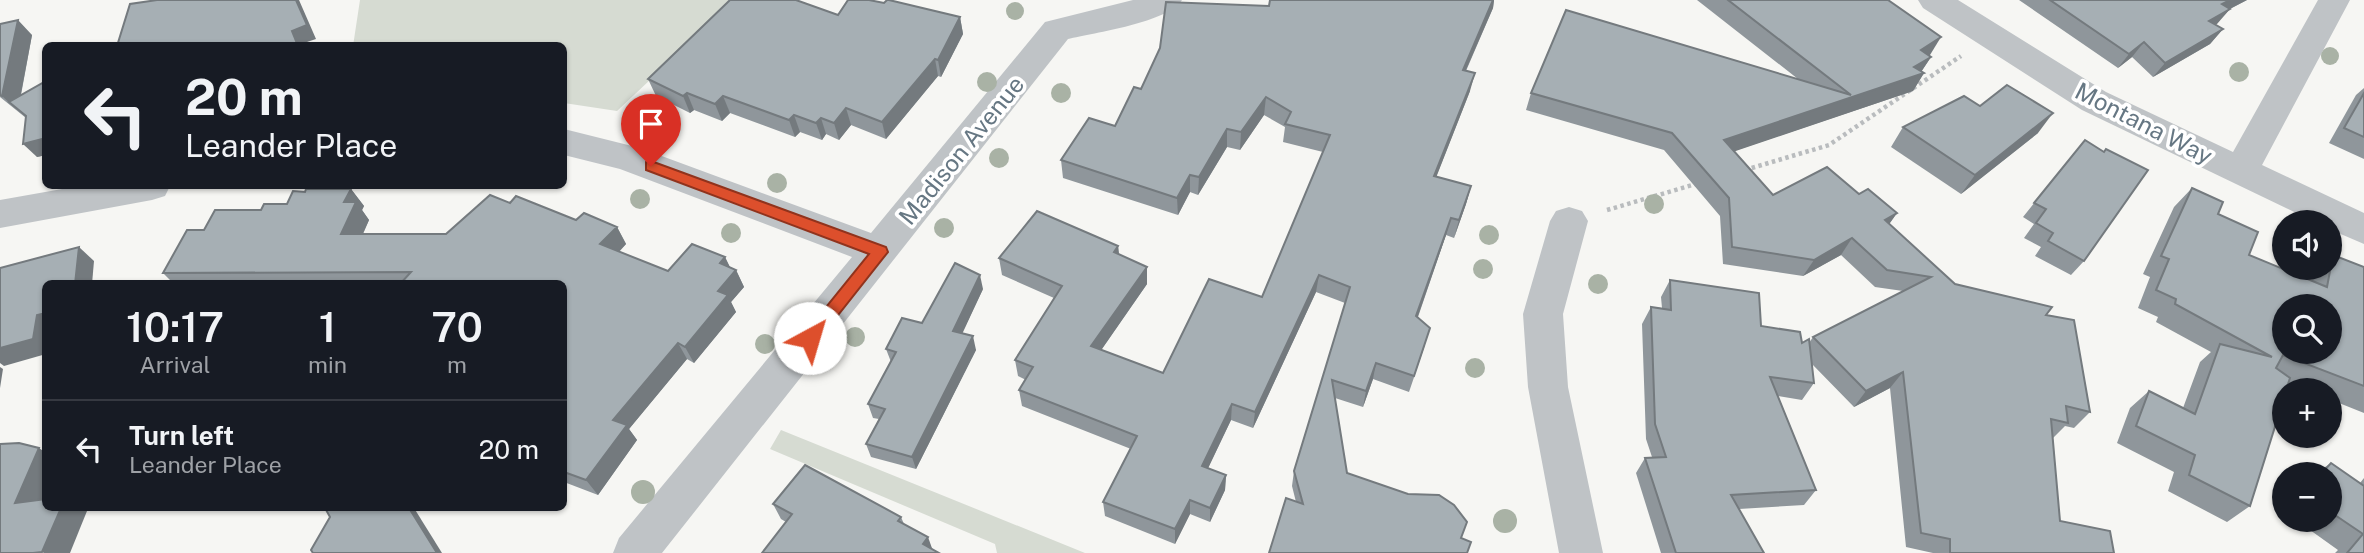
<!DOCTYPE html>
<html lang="en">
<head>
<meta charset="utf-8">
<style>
  :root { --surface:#171b24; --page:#242831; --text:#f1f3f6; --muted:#9ea1a6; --line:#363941 }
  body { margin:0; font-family:"Public Sans",sans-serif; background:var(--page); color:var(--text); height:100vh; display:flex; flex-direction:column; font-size:26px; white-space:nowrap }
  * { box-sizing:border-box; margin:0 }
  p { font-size:23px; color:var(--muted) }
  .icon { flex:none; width:38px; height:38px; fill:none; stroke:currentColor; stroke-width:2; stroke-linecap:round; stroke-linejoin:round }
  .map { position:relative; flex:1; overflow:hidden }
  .sheet { position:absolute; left:42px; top:280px; width:525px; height:231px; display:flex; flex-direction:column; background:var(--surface); border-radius:10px; box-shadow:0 2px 5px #0004 }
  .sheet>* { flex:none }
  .guide { position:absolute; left:42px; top:42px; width:525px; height:147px; border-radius:10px; box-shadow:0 2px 5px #0004; background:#171b24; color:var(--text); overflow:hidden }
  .buttons { position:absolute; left:2272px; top:210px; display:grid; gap:14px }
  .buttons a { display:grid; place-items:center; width:70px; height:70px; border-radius:50%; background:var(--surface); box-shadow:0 2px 5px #0004; font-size:35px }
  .pin { position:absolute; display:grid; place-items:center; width:60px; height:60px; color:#fff; margin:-72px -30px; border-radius:50% 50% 50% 0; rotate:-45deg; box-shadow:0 0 7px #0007 }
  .pin .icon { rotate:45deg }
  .me { position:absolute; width:77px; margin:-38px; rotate:39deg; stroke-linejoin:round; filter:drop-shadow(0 0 5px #0008) }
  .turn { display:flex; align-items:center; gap:24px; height:147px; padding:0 28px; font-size:32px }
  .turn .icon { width:91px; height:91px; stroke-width:2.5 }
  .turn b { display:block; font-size:49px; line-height:60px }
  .eta { display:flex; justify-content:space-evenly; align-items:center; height:119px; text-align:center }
  .eta b { font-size:42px; font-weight:600; line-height:49px }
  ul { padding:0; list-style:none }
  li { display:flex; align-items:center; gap:21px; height:98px; padding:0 28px; border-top:2px solid var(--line) }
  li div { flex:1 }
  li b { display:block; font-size:26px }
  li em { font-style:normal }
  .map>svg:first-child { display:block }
  .green { fill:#d6dbd2 }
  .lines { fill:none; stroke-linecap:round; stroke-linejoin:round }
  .path { stroke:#b9bcbe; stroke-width:4.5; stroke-dasharray:3.5 3.5; stroke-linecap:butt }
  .minor { fill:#bfc3c6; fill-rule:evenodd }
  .tree { fill:#a9b2a5 }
  .wall { fill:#8f969b }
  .shaded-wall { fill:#747a7e }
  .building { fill:#a6afb4; stroke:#747a7e; stroke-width:2; fill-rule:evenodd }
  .route { fill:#dd4f2c; stroke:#90331d; stroke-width:2 }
  .labels { text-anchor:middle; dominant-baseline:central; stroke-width:7; stroke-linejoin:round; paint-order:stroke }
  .street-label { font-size:24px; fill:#667783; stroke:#fff }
</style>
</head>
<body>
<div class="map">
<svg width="2364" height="553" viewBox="0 0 2364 553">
  <rect width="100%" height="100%" fill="#f6f6f3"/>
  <!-- green -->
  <g class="green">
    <polygon points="360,0 735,0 617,111 564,103 564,46 353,46"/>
    <polygon points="781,430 1085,553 997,553 995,544 770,449"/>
  </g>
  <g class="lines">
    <!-- path -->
    <g class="path">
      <polyline points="1745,170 1829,145 1961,56"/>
      <polyline points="1607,210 1696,184"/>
    </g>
    <!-- minor -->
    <g class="minor">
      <path d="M1133,0H1182C1169,22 1094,33 1068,39L662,553H613L619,538L852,257L620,169L564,155V129L640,148L871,233L1045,22Z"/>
      <polygon points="1918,0 1958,0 2106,92 2233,152 2318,0 2350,0 2262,165 2364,213 2364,244 2329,229 2329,222 2315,222 2082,110 1923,8"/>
      <polygon points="79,186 170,186 165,196 152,200 0,228 0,200"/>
      <polygon points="1569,207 1582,211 1588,221 1563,314 1568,387 1603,553 1559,553 1528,387 1523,314 1550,221 1556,211"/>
    </g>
  </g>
  <!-- trees -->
  <g class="tree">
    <circle cx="1015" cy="11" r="9"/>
    <circle cx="2330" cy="56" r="9"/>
    <circle cx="2239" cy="72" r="10"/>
    <circle cx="987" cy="82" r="10"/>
    <circle cx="1061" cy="93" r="10"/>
    <circle cx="999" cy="158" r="10"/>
    <circle cx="777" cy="183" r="10"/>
    <circle cx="640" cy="199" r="10"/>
    <circle cx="1654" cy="204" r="10"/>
    <circle cx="944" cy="228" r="10"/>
    <circle cx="731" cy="233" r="10"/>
    <circle cx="1489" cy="235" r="10"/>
    <circle cx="1483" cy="269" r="10"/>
    <circle cx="1598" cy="284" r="10"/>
    <circle cx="855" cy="337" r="10"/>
    <circle cx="765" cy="344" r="10"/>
    <circle cx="1475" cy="368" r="10"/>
    <circle cx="643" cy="492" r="12"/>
    <circle cx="1505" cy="521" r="12"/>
  </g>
  <!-- wall -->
  <g class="wall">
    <polygon points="1270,0 1494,0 1493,8 1466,71 1470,91 1436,177 1471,186 1466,204 1454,238 1446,235 1418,317 1425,345 1409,392 1373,379 1363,407 1335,398 1347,473 1461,538 1467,553 1296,502 1292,486 1294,471 1345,303 1316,292 1253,428 1231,420 1208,468 1226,475 1225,490 1210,522 1190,514 1175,544 1105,516 1103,502 1131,449 1022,406 1019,390 1026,380 1018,376 1015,360 1054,298 1002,275 999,258 1118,246 1119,255 1147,284 1101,350 1163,373 1262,297 1323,152 1283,142 1285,127 1264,115 1240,150 1227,147 1198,195 1190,192 1178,215 1063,178 1061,160 1115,126 1141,89 1269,6"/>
    <polygon points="1697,0 1888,0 1931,57 1921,72 1924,73 1913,91 1734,151 1773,195 1859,194 1897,213 1889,224 1955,284 2046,315 2090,412 2074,428 2065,426 2053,438 2060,521 2114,553 1933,553 1906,547 1890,388 1854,407 1812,364 1814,383 1802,400 1778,396 1816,490 1804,505 1739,509 1764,553 1661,553 1636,473 1645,458 1652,457 1646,439 1642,324 1651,307 1662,308 1661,297 1670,280 1761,326 1802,343 1809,343 1813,337 1903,291 1875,287 1841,255 1803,276 1723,264 1720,216 1664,150 1526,110 1531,93 1798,79"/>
    <polygon points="2019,0 2247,0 2230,9 2215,25 2223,29 2210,44 2153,77 2132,57 2118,68"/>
    <polygon points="884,3 960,17 963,34 941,77 938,76 886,139 851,125 839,140 826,134 822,140 800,132 795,137 730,113 722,121 694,110 690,113 656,96 648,79 838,15"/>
    <polygon points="0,24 32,35 21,95 46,81 46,155 37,157 26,118 0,97"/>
    <polygon points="2364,88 2364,159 2329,143 2356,95"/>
    <polygon points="1980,106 2038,133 1961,194 1891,147 1903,127"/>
    <polygon points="2085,140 2084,261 2071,275 2035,256 2041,247 2024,238 2034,224 2023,217"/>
    <polygon points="2192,188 2218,214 2249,255 2311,281 2312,273 2318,268 2329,268 2329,258 2333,255 2364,267 2364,413 2329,399 2329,390 2307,390 2288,383 2250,506 2227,522 2168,491 2174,472 2117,443 2130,408 2149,391 2183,408 2200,362 2211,352 2156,322 2158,317 2138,308 2150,277 2143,274 2174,207"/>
    <polygon points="351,189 364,206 362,210 369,220 363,234 446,234 510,203 576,220 617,227 626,244 619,252 668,271 725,257 730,267 736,270 744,287 731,302 736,312 694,363 687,359 629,429 637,440 598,495 564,482 564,284 174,284 163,273 204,230 261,210 287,204 305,192"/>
    <polygon points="983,289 962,333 976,350 916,469 871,457 866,444 879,419 873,418 868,404 891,362 886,349 922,323"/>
    <polygon points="2331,463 2360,483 2364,478 2364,553 2335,553 2338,550 2296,520 2329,520 2329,474 2315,474"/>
    <polygon points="773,504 901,517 904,524 933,550 786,522 781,519"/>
  </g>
  <!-- shaded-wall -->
  <g class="shaded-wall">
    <polygon points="296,0 299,0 316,39 301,44 302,46 298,46 292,31"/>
    <polygon points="1493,0 1494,0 1493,8 1458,88 1463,70"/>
    <polygon points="2230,0 2247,0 2210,19 2222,4"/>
    <polygon points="2230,9 2217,24 2197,35 2209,21"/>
    <polygon points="960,17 963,34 941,77 938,60"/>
    <polygon points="18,20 32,35 18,109 9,102 18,111 2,96"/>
    <polygon points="2223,29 2210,44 2153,77 2165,63"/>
    <polygon points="1941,37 1930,55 1910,68 1921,50"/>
    <polygon points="2144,42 2132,57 2118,68 2129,54"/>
    <polygon points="1931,57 1919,75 1924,73 1913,91 1715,158 1724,140 1907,79 1914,67"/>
    <polygon points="935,59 938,76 886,139 882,122"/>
    <polygon points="1475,73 1470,91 1430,193 1434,176"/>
    <polygon points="687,93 694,110 690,113 683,96"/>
    <polygon points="723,96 730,113 722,121 715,104"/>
    <polygon points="1266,97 1264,115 1240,150 1241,132"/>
    <polygon points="846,108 851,125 839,140 834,123"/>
    <polygon points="2053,113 2038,133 1961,194 1975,175"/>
    <polygon points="794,115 800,132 795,137 789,120"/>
    <polygon points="821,118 826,134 822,140 816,123"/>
    <polygon points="1227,129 1227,147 1198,195 1199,177"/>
    <polygon points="46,138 46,155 37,157 23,144"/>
    <polygon points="1190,175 1190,192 1178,215 1177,198"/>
    <polygon points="1471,186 1466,204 1454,238 1459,220"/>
    <polygon points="351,189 364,206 362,210 369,220 355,251 341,234 344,202"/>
    <polygon points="1897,213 1885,230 1885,220"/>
    <polygon points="1451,218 1446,235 1412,333 1416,316"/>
    <polygon points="617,227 626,244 610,261 600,244"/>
    <polygon points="1852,238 1841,255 1803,276 1814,260"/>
    <polygon points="1118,246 1120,263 1114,252"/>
    <polygon points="79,247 94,261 92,284 75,284"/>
    <polygon points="725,257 733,274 736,270 744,287 731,302 736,312 694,363 685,347 718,291 720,263"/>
    <polygon points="1147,267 1147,284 1093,362 1091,346"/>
    <polygon points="980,275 983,289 957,345 953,331"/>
    <polygon points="1319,275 1316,292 1253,428 1255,412"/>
    <polygon points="46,313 46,354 4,366 0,363 0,348 37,315"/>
    <polygon points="973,336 976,350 916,469 912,457"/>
    <polygon points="678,343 687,359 629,429 637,440 598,495 586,480 613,420"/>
    <polygon points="1376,363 1373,379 1363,407 1366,391"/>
    <polygon points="0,367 3,369 0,388"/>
    <polygon points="1903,372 1890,388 1854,407 1866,391"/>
    <polygon points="1232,404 1231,420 1202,481 1202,466"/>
    <polygon points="39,448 46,453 46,497 37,517 15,503"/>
    <polygon points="1226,475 1225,490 1210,522 1210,508"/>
    <polygon points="1190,500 1190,514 1175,544 1175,529"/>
    <polygon points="61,508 81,508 87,511 70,553 44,553 42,552"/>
    <polygon points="409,508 414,508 442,553 437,553"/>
    <polygon points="928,537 933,551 923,544"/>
  </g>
  <!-- building -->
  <g class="building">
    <polygon points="157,0 296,0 307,25 292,31 298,46 117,46 130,4"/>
    <polygon points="730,0 796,0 838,15 848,0 869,0 884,3 887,0 889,0 960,17 938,60 935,59 882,122 846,108 834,123 821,118 816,123 794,115 789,120 723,96 715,104 687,93 683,96 648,79"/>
    <polygon points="1270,0 1493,0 1463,70 1475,73 1434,176 1471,186 1459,220 1451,218 1416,316 1430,328 1414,376 1376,363 1366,391 1332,380 1347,473 1408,494 1439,495 1454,505 1467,522 1461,538 1471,542 1467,553 1269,553 1286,498 1303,504 1294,471 1350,287 1319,275 1255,412 1232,404 1202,466 1226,475 1210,508 1190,500 1175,529 1103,502 1137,436 1019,390 1033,367 1015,360 1062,286 999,258 1037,211 1118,246 1114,252 1147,267 1091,346 1163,373 1209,279 1262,297 1330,135 1285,124 1291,112 1266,97 1241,132 1227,129 1199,177 1190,175 1177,198 1061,160 1089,118 1115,126 1134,87 1141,89 1160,48 1166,2 1269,6"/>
    <polygon points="1728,0 1888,0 1941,37 1921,50 1931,57 1914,67 1924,73 1724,140 1773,195 1827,167 1859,194 1868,189 1897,213 1885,220 1955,284 2052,307 2046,315 2074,320 2090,412 2066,406 2068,423 2051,419 2060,521 2110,531 2114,553 1950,553 1950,539 1921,533 1903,372 1866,391 1813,337 1931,277 1887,270 1852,238 1814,260 1732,247 1729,198 1672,133 1531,93 1566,10 1851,95"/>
    <polygon points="2050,0 2230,0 2222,4 2230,9 2209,21 2223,29 2165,63 2144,42 2129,54"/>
    <polygon points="18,20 2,96 0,95 0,24"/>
    <polygon points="46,81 46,138 23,144 26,116 9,102"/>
    <polygon points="2007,85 2053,113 1975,175 1903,127 1964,96 1980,106"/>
    <polygon points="2364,93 2364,137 2344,128"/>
    <polygon points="2085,140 2104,152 2106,149 2148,170 2084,261 2048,241 2053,233 2036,223 2046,209 2034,203"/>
    <path d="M2192,188L2223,202L2218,214L2258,232L2249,255L2327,287L2333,255L2364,267V386L2283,355L2276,368L2290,378L2286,390H2284V398L2250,506L2189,475L2195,455L2136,426L2149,391L2195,414L2220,344L2272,357L2175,304L2176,299L2156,290L2169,259L2161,256ZM2284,306H2329V352H2284Z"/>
    <polygon points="306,189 351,189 344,202 356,202 341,234 446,234 490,195 510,203 516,196 576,220 584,213 617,227 600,244 668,271 692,244 725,257 720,263 736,270 718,291 728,295 685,347 678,343 613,420 627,425 586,480 564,472 564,284 400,284 411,272 163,273 187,230 204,230 215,210 261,210 264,204 287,204 293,191 305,192"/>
    <polygon points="79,247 75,284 46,284 46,313 37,315 33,339 0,348 0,268"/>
    <polygon points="955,263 980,275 953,331 973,336 912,457 866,444 885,409 868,404 896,352 886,349 902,318 922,323"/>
    <polygon points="1670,280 1759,293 1761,326 1800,332 1802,343 1809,339 1814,383 1770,377 1816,490 1731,495 1764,553 1676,553 1645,458 1666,457 1655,424 1651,307 1671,310"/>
    <polygon points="19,443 39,448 15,503 46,499 46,508 61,508 42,552 33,553 0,553 0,444"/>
    <polygon points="2331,463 2364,486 2364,553 2347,553 2363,534 2329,511 2329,474 2321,474"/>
    <polygon points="805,465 901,517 898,521 928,537 923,544 939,553 762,553 792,514 773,504"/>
    <polygon points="325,508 409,508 437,553 313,553 311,550 330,517"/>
  </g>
  <!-- route -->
  <polygon class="route" points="651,161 886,247 888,252 816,343 805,343 805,333 869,254 646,170 646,162"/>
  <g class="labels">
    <!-- street labels -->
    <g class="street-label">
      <text transform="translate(2144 123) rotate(27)">Montana Way</text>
      <text transform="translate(961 150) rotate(-51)">Madison Avenue</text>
    </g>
  </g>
</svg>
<div class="buttons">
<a><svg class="icon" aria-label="sound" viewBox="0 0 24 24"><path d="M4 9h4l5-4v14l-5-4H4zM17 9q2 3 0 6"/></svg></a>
<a><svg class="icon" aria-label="search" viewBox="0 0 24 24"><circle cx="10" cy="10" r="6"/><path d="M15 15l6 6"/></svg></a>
<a>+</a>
<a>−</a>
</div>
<div class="pin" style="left:651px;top:166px;background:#d93025"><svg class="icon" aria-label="arrive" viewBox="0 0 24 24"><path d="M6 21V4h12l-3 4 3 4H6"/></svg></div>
<svg class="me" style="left:810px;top:338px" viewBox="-20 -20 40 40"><circle r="19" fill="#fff"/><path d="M0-13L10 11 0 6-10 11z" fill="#dd4f2c"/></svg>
<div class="guide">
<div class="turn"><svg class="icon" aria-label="left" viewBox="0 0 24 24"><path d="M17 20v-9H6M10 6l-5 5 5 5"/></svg><div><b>20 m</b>Leander Place</div></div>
</div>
<section class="sheet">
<div class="eta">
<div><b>10:17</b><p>Arrival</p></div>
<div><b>1</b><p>min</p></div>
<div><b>70</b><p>m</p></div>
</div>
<ul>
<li><svg class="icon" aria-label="left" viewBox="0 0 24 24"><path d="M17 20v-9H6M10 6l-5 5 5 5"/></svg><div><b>Turn left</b><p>Leander Place</p></div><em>20 m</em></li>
</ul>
</section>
</div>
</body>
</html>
